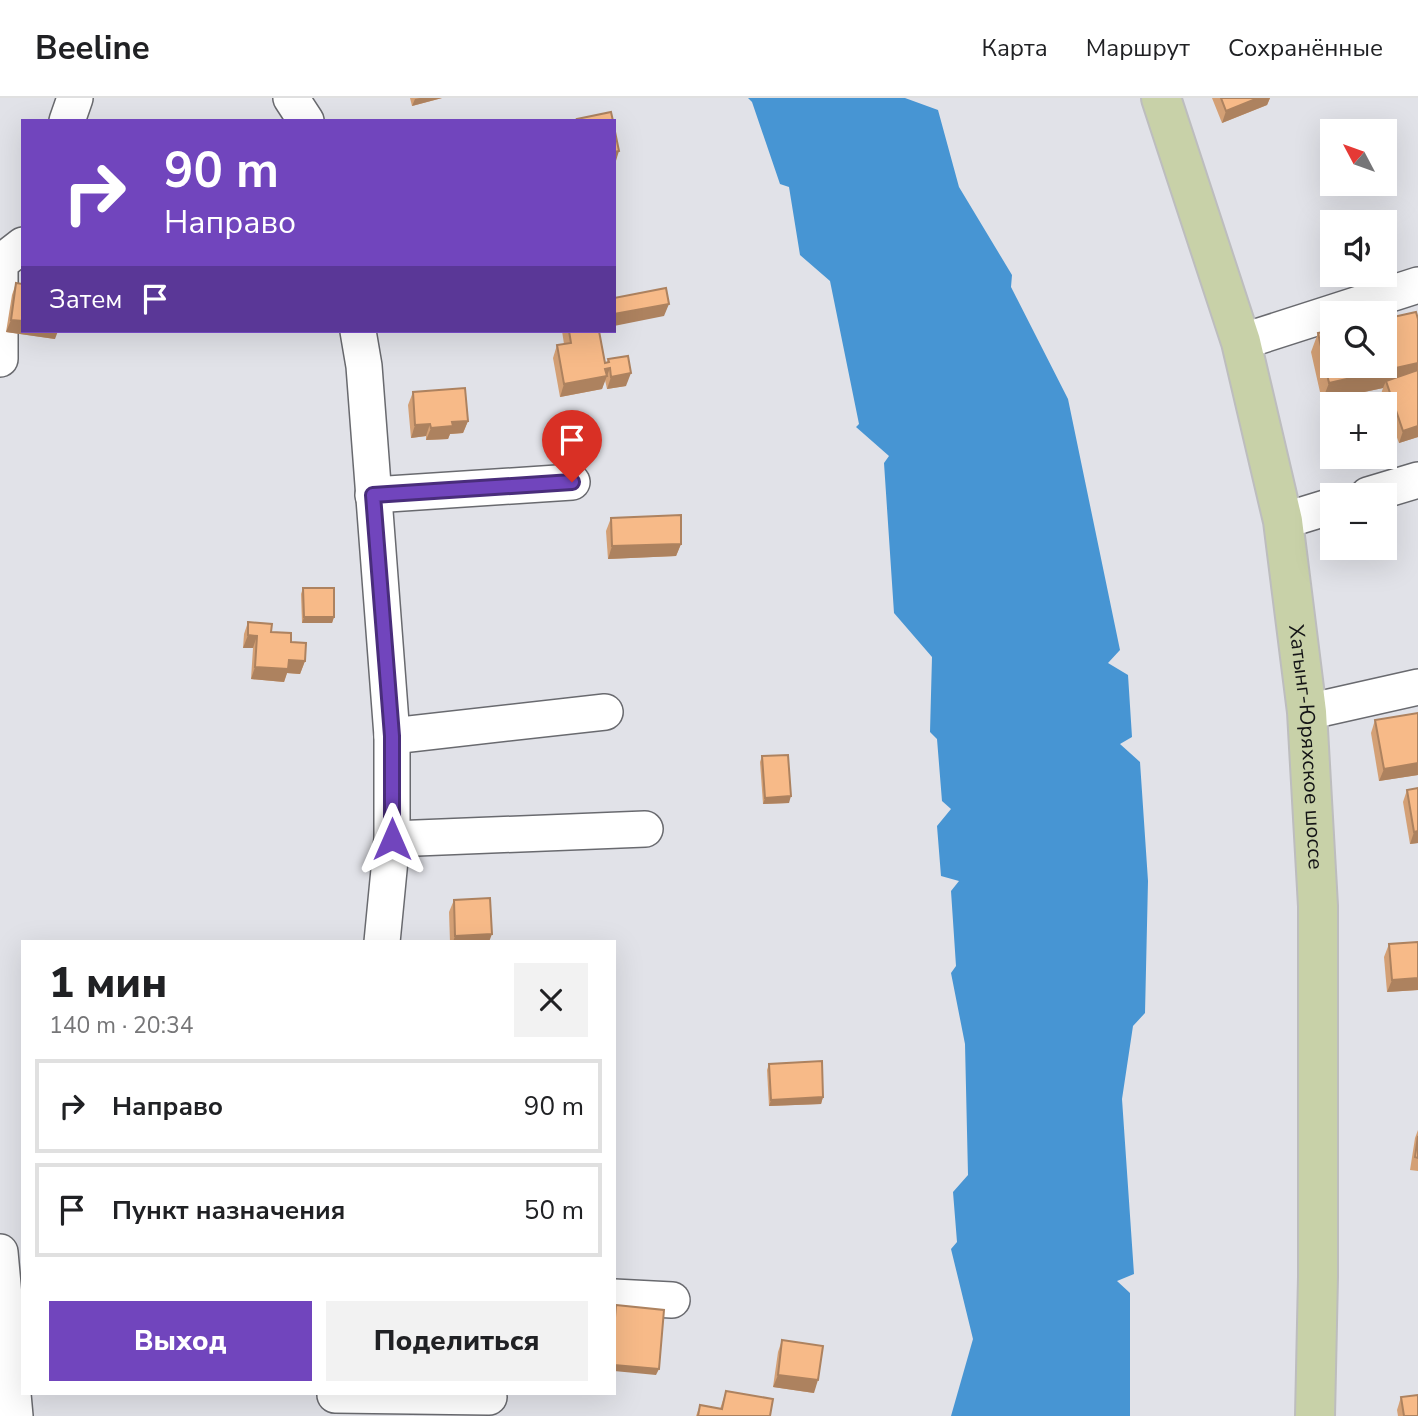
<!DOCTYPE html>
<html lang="ru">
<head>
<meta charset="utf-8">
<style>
  :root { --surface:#fff; --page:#f2f2f2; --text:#202124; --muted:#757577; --line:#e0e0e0; --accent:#7145bd }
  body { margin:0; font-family:"Nunito Sans",sans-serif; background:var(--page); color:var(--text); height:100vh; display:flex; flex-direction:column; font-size:26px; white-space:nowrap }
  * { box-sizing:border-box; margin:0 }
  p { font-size:23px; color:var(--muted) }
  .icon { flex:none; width:38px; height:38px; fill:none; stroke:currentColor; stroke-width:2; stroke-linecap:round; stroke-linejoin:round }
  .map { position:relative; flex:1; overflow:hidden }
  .details { position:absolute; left:21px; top:842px; width:595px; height:455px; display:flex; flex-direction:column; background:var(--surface); border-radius:0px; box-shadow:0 7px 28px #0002 }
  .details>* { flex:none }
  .banner { position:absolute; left:21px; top:21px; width:595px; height:214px; border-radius:0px; box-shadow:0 7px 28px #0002; background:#7145bd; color:#fff; overflow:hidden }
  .needle { width:46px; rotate:311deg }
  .tools { position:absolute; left:1320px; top:21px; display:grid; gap:14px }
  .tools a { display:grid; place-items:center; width:77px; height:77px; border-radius:0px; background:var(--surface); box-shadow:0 7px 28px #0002; font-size:35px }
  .pin { position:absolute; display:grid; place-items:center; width:60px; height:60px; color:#fff; margin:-72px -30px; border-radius:50% 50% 50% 0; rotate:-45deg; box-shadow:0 0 7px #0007 }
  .pin .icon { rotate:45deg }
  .me { position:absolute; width:77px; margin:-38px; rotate:0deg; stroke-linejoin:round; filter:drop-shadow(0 0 5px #0008) }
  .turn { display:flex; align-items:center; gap:24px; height:147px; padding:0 28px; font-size:32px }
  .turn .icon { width:91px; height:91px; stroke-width:2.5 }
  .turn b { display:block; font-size:49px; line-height:60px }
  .then { display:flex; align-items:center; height:66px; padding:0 28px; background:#0003; gap:14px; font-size:26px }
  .round { display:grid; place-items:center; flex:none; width:74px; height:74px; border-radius:0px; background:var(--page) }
  .headline { display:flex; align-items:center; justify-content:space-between; height:119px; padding:0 28px }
  h1 { font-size:42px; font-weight:800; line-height:52px }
  .cta { display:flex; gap:14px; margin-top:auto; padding:14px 28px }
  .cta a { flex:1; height:80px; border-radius:0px; background:var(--accent); color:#fff; font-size:28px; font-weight:800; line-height:80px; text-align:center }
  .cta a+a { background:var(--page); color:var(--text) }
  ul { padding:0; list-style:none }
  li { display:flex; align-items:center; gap:21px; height:94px; margin:0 14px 10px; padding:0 14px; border:4px solid var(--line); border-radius:0px }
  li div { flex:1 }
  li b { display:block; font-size:26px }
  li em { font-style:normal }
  header { display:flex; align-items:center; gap:42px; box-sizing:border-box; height:98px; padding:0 35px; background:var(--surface); border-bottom:2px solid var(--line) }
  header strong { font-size:33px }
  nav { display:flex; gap:38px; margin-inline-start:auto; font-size:24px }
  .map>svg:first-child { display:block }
  .water { fill:#4795d3 }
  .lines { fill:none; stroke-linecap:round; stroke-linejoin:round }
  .minor-casing { stroke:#696a6f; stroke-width:38 }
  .major-casing { stroke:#bdbdbe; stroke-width:42 }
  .minor { stroke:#fff; stroke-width:35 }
  .major { stroke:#c8d1a8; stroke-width:38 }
  .wall { fill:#d4a075 }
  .shaded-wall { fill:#ad825f }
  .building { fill:#f7ba88; stroke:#ad825f; stroke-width:2 }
  .route-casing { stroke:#492d7b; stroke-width:18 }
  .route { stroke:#7145bd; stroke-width:12 }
  .labels { text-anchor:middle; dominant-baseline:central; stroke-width:6; stroke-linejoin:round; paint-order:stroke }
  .street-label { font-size:21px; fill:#141416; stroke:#fff }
</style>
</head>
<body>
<header>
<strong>Beeline</strong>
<nav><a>Карта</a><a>Маршрут</a><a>Сохранённые</a></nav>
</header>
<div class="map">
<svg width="1418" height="1318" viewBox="0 0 1418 1318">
  <rect width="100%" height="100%" fill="#e1e2e8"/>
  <!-- water -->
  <polygon class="water" points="748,0 905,0 938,12 959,89 1012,177 1011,189 1068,301 1120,552 1108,565 1128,577 1132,639 1120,646 1140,664 1148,783 1145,915 1133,928 1122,1001 1134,1176 1117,1183 1130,1195 1130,1318 951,1318 973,1241 951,1151 957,1144 953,1094 968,1077 965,946 951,875 956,868 951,793 959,783 941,778 937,728 951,711 942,703 937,641 930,634 932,559 894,515 884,365 889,358 856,329 859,326 830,183 800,157 789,89 780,86 752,4"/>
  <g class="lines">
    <!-- minor casing -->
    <g class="minor-casing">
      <g id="minor">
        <polyline points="291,0 306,23"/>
        <polyline points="67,23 75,0"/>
        <polyline points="358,233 364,268 392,638 392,741 382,844"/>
        <polyline points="1241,244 1418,187"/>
        <polyline points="0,261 0,165 23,147"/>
        <polyline points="373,397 572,384"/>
        <polyline points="1368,397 1418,382"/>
        <polyline points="1283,423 1332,408"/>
        <polyline points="1307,614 1418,589"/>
        <polyline points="392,638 605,614"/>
        <polyline points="392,741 645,731"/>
        <polyline points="0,1154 15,1318"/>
        <polyline points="614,1199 672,1202"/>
        <polyline points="335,1297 489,1299"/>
      </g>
    </g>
    <!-- major casing -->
    <g class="major-casing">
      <g id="major">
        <path id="s1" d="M1161,0L1241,244L1283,423L1307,614L1318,808V1179L1315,1318"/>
      </g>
    </g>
    <!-- minor -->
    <use href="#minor" class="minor"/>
    <!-- major -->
    <use href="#major" class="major"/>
  </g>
  <!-- wall -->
  <g class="wall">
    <polygon points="410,0 442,0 412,8"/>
    <polygon points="1212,0 1270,0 1267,7 1222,25"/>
    <polygon points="16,185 55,241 6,234 12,197"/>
    <polygon points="562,233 599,233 605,265 607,264 608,261 626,288 607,291 605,282 602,291 560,299 553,260 557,247 564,246"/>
    <polygon points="1318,235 1384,268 1418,339 1399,345 1381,296 1383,290 1322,303 1311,254"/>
    <polygon points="413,294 468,323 463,335 450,336 448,341 426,342 426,338 411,340 408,307"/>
    <polygon points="611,420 681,446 676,458 608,461 606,433"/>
    <polygon points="1332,422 1332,448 1329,430"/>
    <polygon points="1332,450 1375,450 1374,451 1333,458"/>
    <polygon points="303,490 334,519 332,525 302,525 301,496"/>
    <polygon points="248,524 271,534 291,544 305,563 300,576 287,575 284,584 251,581 253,550 243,550 244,536"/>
    <polygon points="1418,615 1418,677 1379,683 1371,635 1375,622"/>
    <polygon points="762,658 789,705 763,706 760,664"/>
    <polygon points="1407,692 1418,745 1410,746 1403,704"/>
    <polygon points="454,802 489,844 450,844 449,814"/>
    <polygon points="1418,844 1418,892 1387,894 1384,859 1389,846"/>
    <polygon points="769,966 823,999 821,1006 769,1008 767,972"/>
    <polygon points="1418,1032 1418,1073 1410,1072 1415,1040"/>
    <polygon points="782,1242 814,1295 773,1289 778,1254"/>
    <polygon points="726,1293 770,1318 696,1318 700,1307 720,1311"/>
    <polygon points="1401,1299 1418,1318 1398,1318 1397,1312"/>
  </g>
  <!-- shaded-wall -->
  <g class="shaded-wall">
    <polygon points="420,0 442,0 412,8 415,1"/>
    <polygon points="1258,0 1270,0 1267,7 1222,25 1226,13"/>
    <polygon points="619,53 615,66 614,54"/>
    <polygon points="669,206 664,218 614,228 614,216"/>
    <polygon points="11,222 23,223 23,233 58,233 55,241 6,234"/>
    <polygon points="1418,265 1418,282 1386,283 1383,290 1322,303 1329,285"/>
    <polygon points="610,270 602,291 560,299 564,286"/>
    <polygon points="631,275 626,288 607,291 611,279"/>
    <polygon points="468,323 463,335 450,336 448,341 426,342 431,330 452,324"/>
    <polygon points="430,326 426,338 411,340 415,327"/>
    <polygon points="1418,328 1418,339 1399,345 1403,333"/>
    <polygon points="681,446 676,458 608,461 612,448"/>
    <polygon points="1336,450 1375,450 1374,451 1333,458"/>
    <polygon points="304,519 334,519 332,525 302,525"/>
    <polygon points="248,537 257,538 253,550 243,550"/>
    <polygon points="289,562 305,563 300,576 287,575 284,584 251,581 255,569"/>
    <polygon points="1418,665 1418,677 1379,683 1384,671"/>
    <polygon points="791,698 789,705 763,706 765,700"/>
    <polygon points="1418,733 1418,745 1410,746 1414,734"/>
    <polygon points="492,836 489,844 453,844 455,838"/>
    <polygon points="1418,880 1418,892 1387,894 1392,882"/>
    <polygon points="823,999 821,1006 769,1008 771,1002"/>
    <polygon points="614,1267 659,1271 656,1277 614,1273"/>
    <polygon points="778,1277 818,1282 814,1295 773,1289"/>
  </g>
  <!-- building -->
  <g class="building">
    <polygon points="1221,0 1258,0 1226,13"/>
    <polygon points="611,14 613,23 578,23 577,21"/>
    <polygon points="614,29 619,53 614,54"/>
    <polygon points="16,185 23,186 23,223 11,222"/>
    <polygon points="666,190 669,206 614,216 614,200"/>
    <polygon points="1416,214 1418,221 1418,265 1329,285 1318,235 1332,232 1332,268 1384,268 1384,221"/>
    <polygon points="569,233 599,233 605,265 609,264 608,261 628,258 631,275 611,279 610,270 605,271 607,278 564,286 557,247 571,245"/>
    <polygon points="1418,272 1418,328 1403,333 1386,283"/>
    <polygon points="465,290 468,323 452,324 453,328 431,330 430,326 415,327 413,294"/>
    <polygon points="681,417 681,446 612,448 611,420"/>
    <polygon points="303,490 334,490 334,519 304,519"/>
    <polygon points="248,524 272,526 271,534 291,535 291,544 306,545 305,563 289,562 288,571 255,569 257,538 248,537"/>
    <polygon points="1418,615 1418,665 1384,671 1375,622"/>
    <polygon points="788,657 791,698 765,700 762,658"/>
    <polygon points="1418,690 1418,733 1414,734 1407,692"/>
    <polygon points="490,800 492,836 455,838 454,802"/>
    <polygon points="1418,844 1418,880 1392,882 1389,846"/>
    <polygon points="822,963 823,999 771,1002 769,966"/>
    <polygon points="1418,1038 1418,1060 1415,1059"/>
    <polygon points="616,1207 664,1212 659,1271 614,1267 614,1232"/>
    <polygon points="782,1242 823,1248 818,1282 778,1277"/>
    <polygon points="726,1293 773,1301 770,1318 698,1318 700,1307 722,1311"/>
    <polygon points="1418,1297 1418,1318 1404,1318 1401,1299"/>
  </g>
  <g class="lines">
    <!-- route casing -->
    <g class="route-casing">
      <polyline id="route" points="392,741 392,638 373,397 572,384"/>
    </g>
    <!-- route -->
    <use href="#route" class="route"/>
  </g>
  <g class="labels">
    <!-- street labels -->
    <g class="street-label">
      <text stroke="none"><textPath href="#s1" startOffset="668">Хатынг-Юряхское шоссе</textPath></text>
    </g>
  </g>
</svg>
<div class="tools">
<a><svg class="needle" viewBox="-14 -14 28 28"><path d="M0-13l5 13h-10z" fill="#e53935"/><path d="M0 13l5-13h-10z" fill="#757577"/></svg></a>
<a><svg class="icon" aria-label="sound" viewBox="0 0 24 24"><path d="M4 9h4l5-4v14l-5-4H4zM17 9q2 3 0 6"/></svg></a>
<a><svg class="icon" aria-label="search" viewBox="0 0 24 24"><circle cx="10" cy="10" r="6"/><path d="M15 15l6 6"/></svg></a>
<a>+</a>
<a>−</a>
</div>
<div class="pin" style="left:572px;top:384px;background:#d93025"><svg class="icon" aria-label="arrive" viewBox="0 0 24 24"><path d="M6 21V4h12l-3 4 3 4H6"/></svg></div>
<svg class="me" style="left:392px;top:741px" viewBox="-20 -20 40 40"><path d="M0-17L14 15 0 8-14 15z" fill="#7145bd" stroke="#fff" stroke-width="4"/></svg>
<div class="banner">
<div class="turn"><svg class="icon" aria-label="right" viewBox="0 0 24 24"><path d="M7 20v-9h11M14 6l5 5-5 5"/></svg><div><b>90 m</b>Направо</div></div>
<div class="then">Затем<svg class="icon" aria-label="arrive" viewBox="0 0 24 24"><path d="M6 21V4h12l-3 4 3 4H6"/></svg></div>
</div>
<section class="details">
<div class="headline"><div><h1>1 мин</h1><p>140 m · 20:34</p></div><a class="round"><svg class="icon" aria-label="close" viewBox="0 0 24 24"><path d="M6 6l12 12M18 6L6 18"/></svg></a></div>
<ul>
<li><svg class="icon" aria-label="right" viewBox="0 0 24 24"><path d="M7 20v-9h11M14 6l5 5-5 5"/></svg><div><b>Направо</b></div><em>90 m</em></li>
<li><svg class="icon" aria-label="arrive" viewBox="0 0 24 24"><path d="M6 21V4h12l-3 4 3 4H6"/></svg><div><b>Пункт назначения</b></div><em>50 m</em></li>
</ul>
<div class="cta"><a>Выход</a><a>Поделиться</a></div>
</section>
</div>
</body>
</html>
